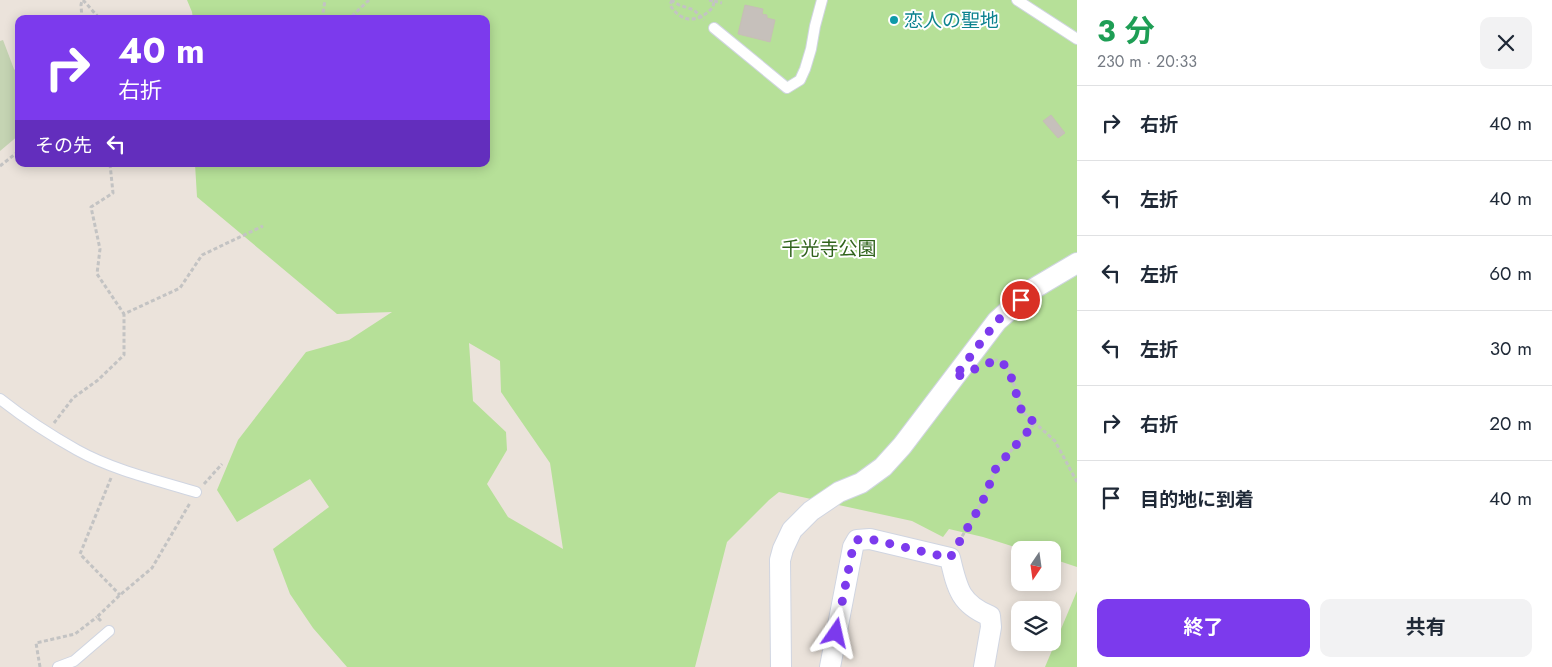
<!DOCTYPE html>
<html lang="ja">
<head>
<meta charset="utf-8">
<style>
  :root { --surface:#fff; --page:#f2f2f3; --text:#1f2937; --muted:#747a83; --line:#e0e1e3; --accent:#7c3aed }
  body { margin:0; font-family:Jost,"Noto Sans JP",sans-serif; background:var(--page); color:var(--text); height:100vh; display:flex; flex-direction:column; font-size:19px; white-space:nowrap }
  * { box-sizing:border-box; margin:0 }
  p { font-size:16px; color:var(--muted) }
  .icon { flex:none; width:28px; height:28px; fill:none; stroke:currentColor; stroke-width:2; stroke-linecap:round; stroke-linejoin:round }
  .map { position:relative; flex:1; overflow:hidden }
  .details { display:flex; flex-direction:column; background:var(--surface); width:475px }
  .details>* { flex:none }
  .banner { position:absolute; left:15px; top:15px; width:475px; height:152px; border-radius:10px; box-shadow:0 2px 12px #0003; background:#7c3aed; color:#fff; overflow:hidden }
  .needle { width:32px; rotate:193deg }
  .tools { position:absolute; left:1011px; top:541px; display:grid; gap:10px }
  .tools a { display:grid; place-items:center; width:50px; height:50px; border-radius:10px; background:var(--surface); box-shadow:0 2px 12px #0003; font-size:25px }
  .pin { position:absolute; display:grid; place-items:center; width:42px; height:42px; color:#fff; margin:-21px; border:2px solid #fff; border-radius:50%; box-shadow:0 1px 5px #0007 }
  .me { position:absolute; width:55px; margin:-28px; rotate:11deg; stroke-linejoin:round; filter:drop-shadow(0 0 4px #0008) }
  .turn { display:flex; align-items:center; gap:18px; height:105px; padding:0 20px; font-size:22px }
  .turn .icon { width:65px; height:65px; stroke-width:2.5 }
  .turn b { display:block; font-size:35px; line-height:42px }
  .then { display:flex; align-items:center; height:48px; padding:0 20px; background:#0003; gap:10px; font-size:19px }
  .round { display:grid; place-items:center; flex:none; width:52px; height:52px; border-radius:10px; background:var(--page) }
  .headline { display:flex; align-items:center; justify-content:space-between; height:85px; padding:0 20px }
  h1 { font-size:30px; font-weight:700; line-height:38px; color:#1e9e55 }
  .button { display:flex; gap:10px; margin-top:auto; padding:10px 20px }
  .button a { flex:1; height:58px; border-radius:10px; background:var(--accent); color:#fff; font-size:20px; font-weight:700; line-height:58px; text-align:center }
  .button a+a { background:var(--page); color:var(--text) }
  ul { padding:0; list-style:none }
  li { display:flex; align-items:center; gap:15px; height:75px; padding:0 20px; border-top:1px solid var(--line) }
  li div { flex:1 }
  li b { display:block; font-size:19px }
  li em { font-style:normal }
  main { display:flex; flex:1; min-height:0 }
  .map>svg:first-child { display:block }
  .green { fill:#b6e098; fill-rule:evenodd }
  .cemetery { fill:#c5d4b3 }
  .building { fill:#c6c0bb; stroke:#c6bfb5 }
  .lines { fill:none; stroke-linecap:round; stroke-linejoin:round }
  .lane-casing { stroke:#d0d5e1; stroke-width:12 }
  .street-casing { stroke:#d0d5e1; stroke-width:22 }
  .path { stroke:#c3c3c3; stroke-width:3; stroke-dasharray:4 2.5; stroke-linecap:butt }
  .lane { stroke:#fff; stroke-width:10 }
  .street { stroke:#fff; stroke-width:20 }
  .path-bridge { stroke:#c3c3c3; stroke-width:3; stroke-dasharray:4 2.5; stroke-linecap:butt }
  .route { stroke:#7c3aed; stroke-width:9; stroke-dasharray:0 16.2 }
  .culture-dot { fill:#0f9aa8; stroke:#fff; stroke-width:2 }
  .labels { text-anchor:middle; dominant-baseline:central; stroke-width:4; stroke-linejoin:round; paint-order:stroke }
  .culture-label { font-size:19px; fill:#0d838f; stroke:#fff; text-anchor:start }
  .park-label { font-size:19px; fill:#30631c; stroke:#fff }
</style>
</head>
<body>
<main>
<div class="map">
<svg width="1077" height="667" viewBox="0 0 1077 667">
  <rect width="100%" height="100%" fill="#ebe3db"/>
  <!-- green -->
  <g class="green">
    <path d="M187,0H1077V567L1053,559L1052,550H1024L983,537L949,529L943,537L912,521L779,492L769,500L727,542L695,667H347L313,628L290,594L273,549L329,507L310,479L237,522L217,490L238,440L306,352L349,340L392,312L337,314L197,197L195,164H486V19H193L192,12ZM469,343L500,361L501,392L550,463L563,549L508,517L487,484L507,450L506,432L473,401Z"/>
    <polygon points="1077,591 1077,667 1045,667"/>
  </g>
  <!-- cemetery -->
  <polygon class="cemetery" points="3,40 14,69 19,74 19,135 0,151 0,41"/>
  <!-- building -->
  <g class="building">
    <polygon points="745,5 763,9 762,14 767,15 767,18 775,20 770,42 738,34"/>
    <polygon points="1051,115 1065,133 1058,138 1043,121"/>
  </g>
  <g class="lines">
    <!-- lane casing -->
    <g class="lane-casing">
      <g id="lane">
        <polyline points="1017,0 1077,39"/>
        <polyline points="714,28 787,88 800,80 805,69 811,49 815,26 822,0"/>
        <path d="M0,399C24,418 50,435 77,450C113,470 156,480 196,492"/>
        <polyline points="58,667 74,661 109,631"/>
      </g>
    </g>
    <!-- street casing -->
    <g class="street-casing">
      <g id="street">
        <polyline points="781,667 780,560 783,549 792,530 811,511 839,492 861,483 883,467 902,446 997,321 1033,289 1077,263"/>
        <path d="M830,667L853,547L857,540L870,539L950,558C957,588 960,604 990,616L991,627L984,667"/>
      </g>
    </g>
    <!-- path -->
    <g class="path">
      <polyline points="83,0 100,19"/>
      <polyline points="671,0 679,5 694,10 704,20"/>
      <polyline points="709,0 714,1 713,7"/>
      <polyline points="714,1 722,3"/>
      <polyline points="82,19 81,5 82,0"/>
      <polyline points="322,19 325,0"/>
      <polyline points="346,19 352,16 369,0"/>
      <polyline points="110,164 113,193 91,207 100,249 97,274 124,314"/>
      <polyline points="0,166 19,151"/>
      <polyline points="988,364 996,360 1008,367 1023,412 1055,441 1077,482"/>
      <polyline points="54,423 73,398 98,380 124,355 124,314 180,288 202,255 263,226"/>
      <polyline points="111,478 80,554 120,595"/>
      <polyline points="204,484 222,464"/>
      <polyline points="959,542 981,503 996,468 1035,423"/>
      <polyline points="101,621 97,617 120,595 152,568 190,503"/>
      <polyline points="40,667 36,643 75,634 97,617"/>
    </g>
    <!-- lane -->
    <use href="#lane" class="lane"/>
    <!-- street -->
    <use href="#street" class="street"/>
    <!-- path-bridge -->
    <path class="path-bridge" d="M672,0L670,5C682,24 699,23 713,7"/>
  </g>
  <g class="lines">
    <!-- route -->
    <polyline class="route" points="836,633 853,547 856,540 870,539 950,558 982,503 996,468 1035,423 1022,412 1008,367 996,360 954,378 997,321 1021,300"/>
  </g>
  <!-- markers -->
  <circle class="culture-dot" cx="894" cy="20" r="5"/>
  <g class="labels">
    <!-- culture labels -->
    <g class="culture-label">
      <text x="904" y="20">恋人の聖地</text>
    </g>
    <!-- park labels -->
    <g class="park-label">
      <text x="829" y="248">千光寺公園</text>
    </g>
  </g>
</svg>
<div class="tools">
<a><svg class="needle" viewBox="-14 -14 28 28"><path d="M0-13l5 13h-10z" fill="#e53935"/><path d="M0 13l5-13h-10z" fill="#747a83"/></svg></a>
<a><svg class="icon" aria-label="layers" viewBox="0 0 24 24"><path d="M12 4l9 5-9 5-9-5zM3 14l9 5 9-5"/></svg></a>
</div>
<div class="pin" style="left:1021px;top:300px;background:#d93025"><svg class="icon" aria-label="arrive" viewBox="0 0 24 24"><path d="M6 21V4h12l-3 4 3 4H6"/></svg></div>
<svg class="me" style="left:836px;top:633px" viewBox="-20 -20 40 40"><path d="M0-17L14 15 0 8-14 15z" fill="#7c3aed" stroke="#fff" stroke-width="4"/></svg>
<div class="banner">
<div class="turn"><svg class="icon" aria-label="right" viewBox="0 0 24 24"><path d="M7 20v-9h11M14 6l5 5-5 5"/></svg><div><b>40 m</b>右折</div></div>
<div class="then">その先<svg class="icon" aria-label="left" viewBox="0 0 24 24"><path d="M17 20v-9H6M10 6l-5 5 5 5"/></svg></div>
</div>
</div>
<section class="details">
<div class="headline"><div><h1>3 分</h1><p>230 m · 20:33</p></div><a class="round"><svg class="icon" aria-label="close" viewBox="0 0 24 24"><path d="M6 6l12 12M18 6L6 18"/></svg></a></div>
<ul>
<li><svg class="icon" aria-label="right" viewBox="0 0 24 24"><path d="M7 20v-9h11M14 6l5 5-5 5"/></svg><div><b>右折</b></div><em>40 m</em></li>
<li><svg class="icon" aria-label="left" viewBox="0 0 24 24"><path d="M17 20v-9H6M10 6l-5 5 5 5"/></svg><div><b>左折</b></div><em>40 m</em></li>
<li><svg class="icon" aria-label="left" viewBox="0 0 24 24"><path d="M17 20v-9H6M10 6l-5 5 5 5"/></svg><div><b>左折</b></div><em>60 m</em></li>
<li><svg class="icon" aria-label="left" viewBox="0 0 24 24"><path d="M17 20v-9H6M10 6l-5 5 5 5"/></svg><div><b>左折</b></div><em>30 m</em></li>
<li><svg class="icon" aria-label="right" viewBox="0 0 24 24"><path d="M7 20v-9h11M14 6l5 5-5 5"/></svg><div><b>右折</b></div><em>20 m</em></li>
<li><svg class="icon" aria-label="arrive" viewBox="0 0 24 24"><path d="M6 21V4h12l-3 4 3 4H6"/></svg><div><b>目的地に到着</b></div><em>40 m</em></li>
</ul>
<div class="button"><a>終了</a><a>共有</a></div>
</section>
</main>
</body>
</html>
